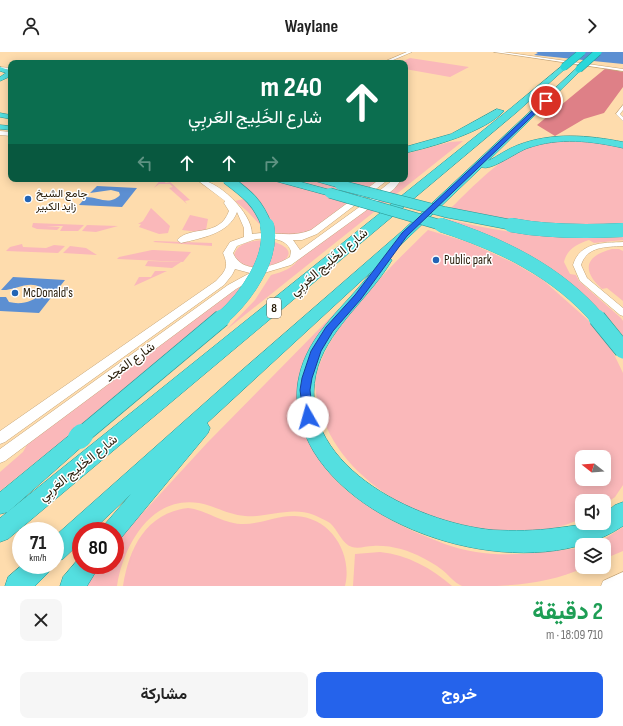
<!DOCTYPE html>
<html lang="ar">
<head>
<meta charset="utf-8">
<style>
  :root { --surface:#fff; --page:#f6f6f6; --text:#222; --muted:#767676; --accent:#2563eb }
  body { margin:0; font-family:"Sofia Sans Condensed",Vazirmatn,sans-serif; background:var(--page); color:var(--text); direction:rtl; height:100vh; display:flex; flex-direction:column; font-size:15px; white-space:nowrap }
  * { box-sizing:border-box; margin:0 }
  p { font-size:13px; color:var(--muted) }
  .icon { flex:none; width:22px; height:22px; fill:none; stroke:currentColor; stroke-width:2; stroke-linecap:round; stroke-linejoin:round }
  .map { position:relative; height:534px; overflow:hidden; direction:ltr }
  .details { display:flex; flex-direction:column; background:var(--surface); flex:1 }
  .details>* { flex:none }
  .banner { position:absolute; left:8px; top:8px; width:400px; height:122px; border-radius:8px; box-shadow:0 2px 10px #0003; direction:rtl; background:#0b6e4f; color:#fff; overflow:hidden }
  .needle { width:26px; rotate:287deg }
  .fabs { position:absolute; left:575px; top:398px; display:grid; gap:8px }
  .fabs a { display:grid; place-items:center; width:36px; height:36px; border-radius:8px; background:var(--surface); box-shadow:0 2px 10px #0003; font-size:20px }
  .speed { position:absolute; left:12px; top:470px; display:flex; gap:8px; font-size:20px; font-weight:700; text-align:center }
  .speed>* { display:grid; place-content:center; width:52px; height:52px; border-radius:50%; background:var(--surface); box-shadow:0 2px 10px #0003; line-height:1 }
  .speed small { font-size:10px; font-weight:400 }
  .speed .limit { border:6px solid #d22; background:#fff; color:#111 }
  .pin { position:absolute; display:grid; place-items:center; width:34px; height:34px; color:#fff; margin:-17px; border:2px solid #fff; border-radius:50%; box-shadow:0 1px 4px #0007 }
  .me { position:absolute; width:44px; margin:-22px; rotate:353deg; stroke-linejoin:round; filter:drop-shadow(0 0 3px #0008) }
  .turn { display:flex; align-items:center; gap:14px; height:84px; padding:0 20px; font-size:18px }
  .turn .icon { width:52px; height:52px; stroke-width:2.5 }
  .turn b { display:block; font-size:28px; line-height:34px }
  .lanes { display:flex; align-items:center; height:38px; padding:0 20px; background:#0003; justify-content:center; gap:20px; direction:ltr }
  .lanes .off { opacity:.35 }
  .round { display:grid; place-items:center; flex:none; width:42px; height:42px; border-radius:8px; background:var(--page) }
  .overview { display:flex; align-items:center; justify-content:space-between; height:68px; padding:0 20px }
  h1 { font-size:24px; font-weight:700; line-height:30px; color:#1e9e55 }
  .primary-button { display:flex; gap:8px; margin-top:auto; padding:8px 20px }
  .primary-button a { flex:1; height:46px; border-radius:8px; background:var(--accent); color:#fff; font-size:16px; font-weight:700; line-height:46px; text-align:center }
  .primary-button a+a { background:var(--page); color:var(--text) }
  header { display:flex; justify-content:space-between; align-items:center; height:52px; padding:0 20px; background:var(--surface); font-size:18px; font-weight:700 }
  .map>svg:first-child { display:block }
  .green { fill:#fab8ba; fill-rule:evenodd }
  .forest { fill:#de8087 }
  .water { fill:#5c8fd2 }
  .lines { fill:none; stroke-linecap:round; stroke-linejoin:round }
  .minor-casing { stroke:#c5a578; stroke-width:1 }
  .tertiary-casing { stroke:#c5a578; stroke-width:1 }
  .trunk-casing { stroke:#299590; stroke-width:1 }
  .minor { fill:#fff; fill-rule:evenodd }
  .tertiary { fill:#fff; fill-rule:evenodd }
  .trunk { fill:#54dfe0; fill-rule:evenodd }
  .trunk-bridge-far3-casing { stroke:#299590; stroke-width:11; stroke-linecap:butt }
  .trunk-bridge-far2-casing { stroke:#299590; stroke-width:14; stroke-linecap:butt }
  .trunk-bridge-far1-casing { stroke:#299590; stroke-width:18; stroke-linecap:butt }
  .trunk-bridge-casing { stroke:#299590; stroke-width:22; stroke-linecap:butt }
  .motorway-bridge-casing { stroke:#299590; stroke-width:8; stroke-linecap:butt }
  .trunk-bridge-far3 { stroke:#54dfe0; stroke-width:10 }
  .trunk-bridge-far2 { stroke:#54dfe0; stroke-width:14 }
  .trunk-bridge-far1 { stroke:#54dfe0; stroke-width:17 }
  .trunk-bridge { stroke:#54dfe0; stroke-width:22 }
  .motorway-bridge { stroke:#2ad7d9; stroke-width:7 }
  .route { fill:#2563eb; stroke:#184099 }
  .poi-dot { fill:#2364b5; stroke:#fff; stroke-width:1.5 }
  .labels { text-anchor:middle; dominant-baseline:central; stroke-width:3; stroke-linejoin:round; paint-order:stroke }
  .far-poi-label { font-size:11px; fill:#271b08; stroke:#fff; text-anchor:start }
  .shield { fill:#fff; stroke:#685f52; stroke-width:1 }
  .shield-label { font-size:12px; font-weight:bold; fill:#271b08 }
  .poi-label { font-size:13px; fill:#271b08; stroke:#fff; text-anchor:start }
  .street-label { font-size:13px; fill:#271b08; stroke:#fff }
</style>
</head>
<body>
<header><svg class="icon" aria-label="forward" viewBox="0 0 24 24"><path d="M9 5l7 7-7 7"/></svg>Waylane<svg class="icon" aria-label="person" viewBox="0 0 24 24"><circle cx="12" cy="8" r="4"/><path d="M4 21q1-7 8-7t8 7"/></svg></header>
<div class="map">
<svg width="623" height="534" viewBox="0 0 623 534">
  <rect width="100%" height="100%" fill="#fedcad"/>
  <!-- green -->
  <g class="green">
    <polygon points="410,6 469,15 450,25 405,17 405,11 399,11"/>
    <path d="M570,88L623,94V174L553,175L449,158C468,139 500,106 524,96C539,90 554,89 570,88Z"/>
    <path d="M463,89L226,278L255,248L271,223C283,220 294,216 301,204L401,127H405V102L450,90Z"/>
    <polygon points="161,127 166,131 170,130 190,148 185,149 187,152 169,136 173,135 170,132 159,132 154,136"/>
    <polygon points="232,127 379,127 313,177 303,182 283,183 264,177 247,159 235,149 256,144"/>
    <polygon points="151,156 170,174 168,181 159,182 139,175 141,172 138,172 143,169"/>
    <polygon points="190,163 208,167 206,178 197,180 182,178"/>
    <path d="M442,166C502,181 561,189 623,185V188L594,191L589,188C577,192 567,197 564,210L570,222L576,223L579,229L621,266L623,269V284L613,271L566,230L437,171Z"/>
    <polygon points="33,171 84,173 78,179 60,179 63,174 46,174 60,175 57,178 37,177 32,175"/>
    <polygon points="87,173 118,174 96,180 82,179"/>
    <path d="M428,178L468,190L514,211L543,228L588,268L611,296L623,321V433L615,445L604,453V449H582V466C537,489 481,480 435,465C427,462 419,460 412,457C374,438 337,407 323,366C319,354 313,338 316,325C326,276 392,213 428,178ZM582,405H604V427H582Z"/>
    <path d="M262,188C274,188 303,198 280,211C267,218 241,219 234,203C237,191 251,189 262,188Z"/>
    <polygon points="155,189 212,191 212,194 153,190"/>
    <polygon points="22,192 23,195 46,196 54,193 65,194 58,201 6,199 10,195"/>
    <polygon points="70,194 86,196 97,203 63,201"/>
    <path d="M612,197H619L623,199V249L607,236L602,237C582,219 584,204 612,197Z"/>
    <polygon points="152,198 154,198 191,200 183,210 117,207 119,205"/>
    <polygon points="148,209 181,210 172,216 145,214"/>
    <polygon points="155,219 167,219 134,234 139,225 151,225"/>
    <path d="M376,219L319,283L302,372C319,427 366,457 415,480C435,488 454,497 476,500C511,506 547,499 582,496V515H586C552,530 520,534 483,534C477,534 468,534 462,534C454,531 448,522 441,517C436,513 429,509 423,506C408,498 390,493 373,494C366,494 359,497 352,495C342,492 338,478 330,471C325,468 319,465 314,463C290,454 269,466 245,464C229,463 215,454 199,451C151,443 123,494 117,534H84L100,513H115V491L208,390Z"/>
    <polygon points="246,232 216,265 0,439 0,420 23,400 28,391 233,239"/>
    <path d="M188,456C207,458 221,471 241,472C259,473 277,463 295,464C331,465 353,502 345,534H123C129,496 146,461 188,456Z"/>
    <polygon points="623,475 623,499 604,507 604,493 595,493"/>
    <path d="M380,500C408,503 431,516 452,534H353L355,502Z"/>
  </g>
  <!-- forest -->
  <polygon class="forest" points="606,16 623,20 623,35 604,61 584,67 555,84 537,73"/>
  <!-- water -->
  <g class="water">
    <polygon points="536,0 623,0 623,12 534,3 538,1"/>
    <path d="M97,134L137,136L122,155L79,153L86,145C98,145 110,154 120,143L119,140L111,138L90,141Z"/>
    <path d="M13,225L65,228L39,261L0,259V245H6L9,250C21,253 34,250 41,241L40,235C28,228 14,239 1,238Z"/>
  </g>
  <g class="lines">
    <!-- minor casing -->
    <g class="minor-casing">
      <g id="minor">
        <polygon points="407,0 412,0 386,11 381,11"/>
        <polygon points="494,0 503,0 623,17 623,19"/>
        <polygon points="623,53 623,58 620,62 623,65 623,69 616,62"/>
        <path d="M623,190V194C606,195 587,194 581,213L587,226L623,256V264L620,263L580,229L573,213C580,190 602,191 623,190Z"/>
        <polygon points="623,520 623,534 601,534 603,529"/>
      </g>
    </g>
    <!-- tertiary casing -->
    <g class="tertiary-casing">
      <g id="tertiary">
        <polygon points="0,15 11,16 11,18 0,17"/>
        <polygon points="0,79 11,80 11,84 0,83"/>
        <path d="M196,127C217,127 252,160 252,182C273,178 290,187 311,178L380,127H389L317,182L302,188H293L300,198L358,156L394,127H402L394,137L364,160L291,213L264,221L236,237L5,409L0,411V397L228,233L250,221L235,217L232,223L224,233L5,390L0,392V379L216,229C226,218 229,215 223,201L230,190L244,185V176L237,160C229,182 201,186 181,191L177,188C191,173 219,186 229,159L224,151L225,149ZM256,187C268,186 286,185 291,199L290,205C273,216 242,223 233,201L237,194Z"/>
      </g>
    </g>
    <!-- trunk casing -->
    <g class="trunk-casing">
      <g id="trunk">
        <polygon points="562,14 567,15 517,60 8,487 0,490 0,466 511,56"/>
        <polygon points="0,15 11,19 11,24 0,29 0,25 6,21 0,19"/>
        <path d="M577,16L582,17L488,109C498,104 507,97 518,93C552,80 588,83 623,90V96C592,89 559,85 528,96C518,99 490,120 482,115L388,205L392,208C371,244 331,274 318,314C289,410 416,471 493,478C514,479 535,479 556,476C573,474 587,471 604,471V462L615,453L623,450V474C536,533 368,488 314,400C301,378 293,352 299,325C308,281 346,254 372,219L207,371L210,376L208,381L121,486L115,489V479H102L105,472L131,442L92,479H81V490L63,507L55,510V484L234,325L401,180Z"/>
        <path d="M497,57L504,59C485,80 432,95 405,101V95L451,82Z"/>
        <polygon points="0,61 11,63 11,67 0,65"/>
        <polygon points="0,73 11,74 11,78 0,77"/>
        <polygon points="274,127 290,127 334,139 335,141 330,144 275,129"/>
        <path d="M314,127C324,127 338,126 345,133L340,136L315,129Z"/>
        <polygon points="79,378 86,381 89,386 86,391 8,460 0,462 0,440 72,381"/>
        <polygon points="81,504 81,513 100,513 87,534 60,534 63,525"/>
        <polygon points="22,513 52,513 48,521 35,534 5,534 8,525"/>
      </g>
    </g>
    <!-- minor -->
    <use href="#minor" class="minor"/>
    <!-- tertiary -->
    <use href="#tertiary" class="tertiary"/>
    <!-- trunk -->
    <use href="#trunk" class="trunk"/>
    <!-- trunk-bridge-far3 casing -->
    <g class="trunk-bridge-far3-casing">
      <g id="trunk-bridge-far3">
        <path d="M227,127C247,142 258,150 267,174"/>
        <polyline points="340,133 445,160 517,174"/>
        <polyline points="330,141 444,174"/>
      </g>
    </g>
    <!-- trunk-bridge-far2 casing -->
    <g class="trunk-bridge-far2-casing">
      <g id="trunk-bridge-far2">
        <path d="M441,173C500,192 557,219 598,267"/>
        <path d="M511,173C548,180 585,180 623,178"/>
        <path d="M221,267C245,246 274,207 267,173"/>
      </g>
    </g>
    <!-- trunk-bridge-far1 casing -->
    <g class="trunk-bridge-far1-casing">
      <g id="trunk-bridge-far1">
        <polyline points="597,266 623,298"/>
        <polyline points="81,384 222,266"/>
      </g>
    </g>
    <!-- trunk-bridge casing -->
    <g class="trunk-bridge-casing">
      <polyline id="trunk-bridge" points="79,386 82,383"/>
    </g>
    <!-- motorway-bridge casing -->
    <g class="motorway-bridge-casing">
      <g id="motorway-bridge">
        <polyline points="564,15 582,0"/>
        <polyline points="579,17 598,0"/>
      </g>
    </g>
    <!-- trunk-bridge-far3 -->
    <use href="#trunk-bridge-far3" class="trunk-bridge-far3"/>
    <!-- trunk-bridge-far2 -->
    <use href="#trunk-bridge-far2" class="trunk-bridge-far2"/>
    <!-- trunk-bridge-far1 -->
    <use href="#trunk-bridge-far1" class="trunk-bridge-far1"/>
    <!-- trunk-bridge -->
    <use href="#trunk-bridge" class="trunk-bridge"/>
    <!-- motorway-bridge -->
    <use href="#motorway-bridge" class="motorway-bridge"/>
  </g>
  <!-- route -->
  <polygon class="route" points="544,48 548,49 407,184 361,247 333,279 321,299 312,326 310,338 313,365 308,369 304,368 300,338 302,326 311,299 326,275 355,243 402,181"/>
  <!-- markers -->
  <g class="poi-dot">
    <circle cx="28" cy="147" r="4"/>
    <circle cx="436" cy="208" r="4"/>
    <circle cx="15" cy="241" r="4"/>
  </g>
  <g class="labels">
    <!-- far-poi labels -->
    <g class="far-poi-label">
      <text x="36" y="141">جامع الشيخ<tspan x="36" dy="13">زايد الكبير</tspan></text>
    </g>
    <!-- shield labels -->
    <rect class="shield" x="267" y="246" width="14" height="20" rx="3"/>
    <g class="shield-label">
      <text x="274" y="256">8</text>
    </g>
    <!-- poi labels -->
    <g class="poi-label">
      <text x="444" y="208">Public park</text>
      <text x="23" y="241">McDonald's</text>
    </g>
    <!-- street labels -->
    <g class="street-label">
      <text transform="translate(329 210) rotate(-40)">شارع الخَلِيج العَربِي</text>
      <text transform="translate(130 310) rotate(-36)">شارع المَجد</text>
      <text transform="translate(78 416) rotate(-39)">شارع الخَلِيج العَربِي</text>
    </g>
  </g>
</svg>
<div class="fabs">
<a><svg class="needle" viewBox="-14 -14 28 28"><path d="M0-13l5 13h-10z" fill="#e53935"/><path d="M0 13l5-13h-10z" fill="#767676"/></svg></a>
<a><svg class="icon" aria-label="sound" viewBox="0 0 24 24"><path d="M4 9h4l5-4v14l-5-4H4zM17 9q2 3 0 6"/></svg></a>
<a><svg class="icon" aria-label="layers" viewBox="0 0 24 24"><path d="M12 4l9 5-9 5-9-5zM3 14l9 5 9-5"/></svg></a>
</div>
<div class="speed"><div>71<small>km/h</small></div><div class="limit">80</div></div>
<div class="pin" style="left:546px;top:49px;background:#d93025"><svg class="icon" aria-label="arrive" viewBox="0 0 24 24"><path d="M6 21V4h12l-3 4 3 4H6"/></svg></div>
<svg class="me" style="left:308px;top:365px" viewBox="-20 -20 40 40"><circle r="19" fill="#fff"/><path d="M0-13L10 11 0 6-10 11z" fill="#2563eb"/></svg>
<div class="banner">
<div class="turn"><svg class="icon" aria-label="ahead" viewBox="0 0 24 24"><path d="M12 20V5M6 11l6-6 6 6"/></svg><div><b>240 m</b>شارع الخَلِيج العَربِي</div></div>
<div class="lanes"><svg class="icon off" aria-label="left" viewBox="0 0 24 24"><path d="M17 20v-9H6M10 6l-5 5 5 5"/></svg><svg class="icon" aria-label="ahead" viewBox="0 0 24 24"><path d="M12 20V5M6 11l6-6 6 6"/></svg><svg class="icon" aria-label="ahead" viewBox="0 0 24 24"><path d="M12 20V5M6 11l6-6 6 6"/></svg><svg class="icon off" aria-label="right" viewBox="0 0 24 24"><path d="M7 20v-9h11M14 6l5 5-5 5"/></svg></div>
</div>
</div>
<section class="details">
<div class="overview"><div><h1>2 دقيقة</h1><p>710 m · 18:09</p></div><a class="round"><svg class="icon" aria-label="close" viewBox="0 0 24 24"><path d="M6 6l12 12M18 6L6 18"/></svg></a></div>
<div class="primary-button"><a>خروج</a><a>مشاركة</a></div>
</section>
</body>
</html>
